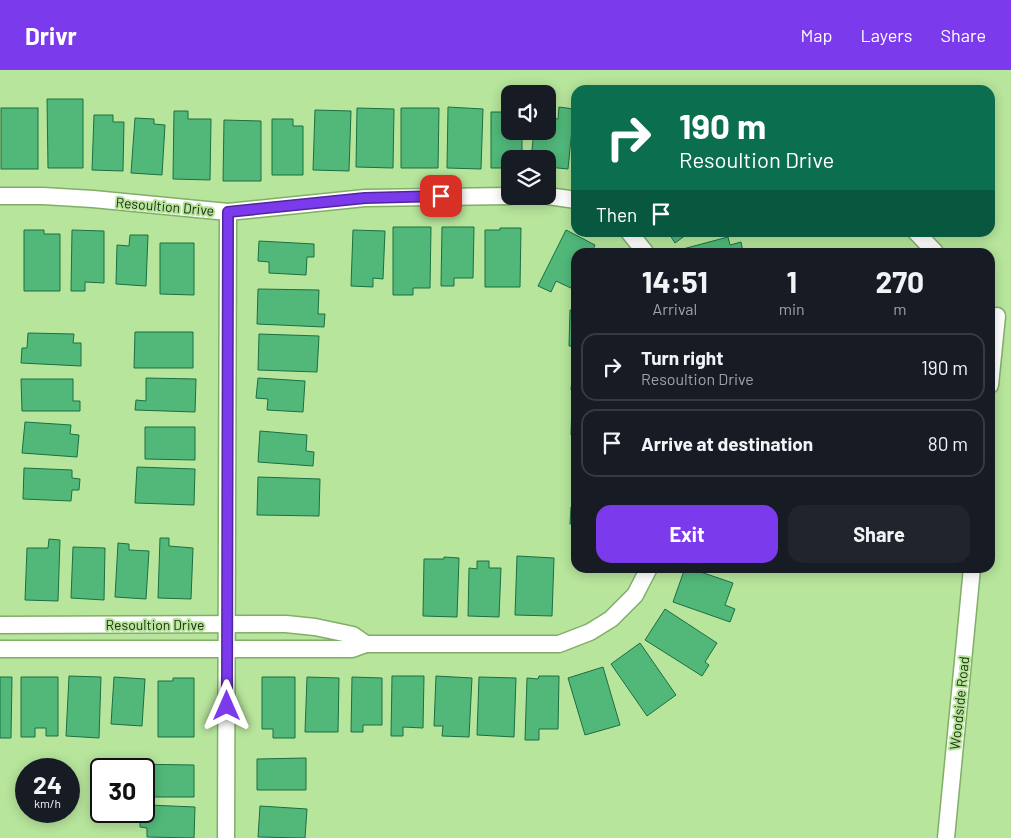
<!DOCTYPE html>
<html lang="en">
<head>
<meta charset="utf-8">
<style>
  :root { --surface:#171b24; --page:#20242c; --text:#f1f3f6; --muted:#9ea1a6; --line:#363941; --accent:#7c3aed }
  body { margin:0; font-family:Barlow,sans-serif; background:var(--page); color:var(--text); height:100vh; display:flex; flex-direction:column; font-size:19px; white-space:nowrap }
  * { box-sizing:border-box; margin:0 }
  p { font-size:16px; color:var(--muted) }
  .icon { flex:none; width:28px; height:28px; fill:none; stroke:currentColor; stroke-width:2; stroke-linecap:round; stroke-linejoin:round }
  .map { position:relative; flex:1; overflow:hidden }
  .sheet { position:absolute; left:571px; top:178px; width:424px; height:325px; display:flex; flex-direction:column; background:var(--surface); border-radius:15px; box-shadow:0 2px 12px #0003 }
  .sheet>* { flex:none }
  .banner { position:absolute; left:571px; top:15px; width:424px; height:152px; border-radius:15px; box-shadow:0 2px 12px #0003; background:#0b6e4f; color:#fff; overflow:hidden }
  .controls { position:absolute; left:501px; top:15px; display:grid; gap:10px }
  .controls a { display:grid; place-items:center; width:55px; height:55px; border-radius:10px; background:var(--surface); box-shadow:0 2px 12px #0003; font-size:25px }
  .speed { position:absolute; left:15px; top:688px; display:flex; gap:10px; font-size:25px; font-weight:700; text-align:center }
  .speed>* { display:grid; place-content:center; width:65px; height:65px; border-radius:50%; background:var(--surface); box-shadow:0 2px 12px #0003; line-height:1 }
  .speed small { font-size:12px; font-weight:400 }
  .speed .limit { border:2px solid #111; border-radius:8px; background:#fff; color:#111 }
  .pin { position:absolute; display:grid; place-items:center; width:42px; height:42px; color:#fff; margin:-21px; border-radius:10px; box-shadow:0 2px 8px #0006 }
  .me { position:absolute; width:55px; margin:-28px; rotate:0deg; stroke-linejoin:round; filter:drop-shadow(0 0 4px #0008) }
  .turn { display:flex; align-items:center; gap:18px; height:105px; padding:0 25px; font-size:22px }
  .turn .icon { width:65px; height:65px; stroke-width:2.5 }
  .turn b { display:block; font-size:35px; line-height:42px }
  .then { display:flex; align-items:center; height:48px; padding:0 25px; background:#0003; gap:10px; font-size:19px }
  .eta { display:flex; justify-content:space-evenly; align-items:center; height:85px; text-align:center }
  .eta b { font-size:30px; font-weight:700; line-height:35px }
  .primary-button { display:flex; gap:10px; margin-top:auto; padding:10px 25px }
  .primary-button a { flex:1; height:58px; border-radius:15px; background:var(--accent); color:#fff; font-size:20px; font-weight:700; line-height:58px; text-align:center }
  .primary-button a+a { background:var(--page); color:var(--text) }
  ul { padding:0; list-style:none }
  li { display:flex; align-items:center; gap:15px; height:68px; margin:0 10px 8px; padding:0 15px; border:2px solid var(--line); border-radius:15px }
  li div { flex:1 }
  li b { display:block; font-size:19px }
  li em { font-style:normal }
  header { display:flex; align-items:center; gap:30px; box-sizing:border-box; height:70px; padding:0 25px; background:var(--accent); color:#fff }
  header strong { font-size:24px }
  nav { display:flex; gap:28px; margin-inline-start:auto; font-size:18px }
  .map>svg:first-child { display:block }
  .building { fill:#51b87a; stroke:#1b6f41 }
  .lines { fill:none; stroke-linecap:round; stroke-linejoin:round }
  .minor-casing { stroke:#82ae68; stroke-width:19 }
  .minor { stroke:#fff; stroke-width:16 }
  .route-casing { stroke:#51269a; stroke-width:12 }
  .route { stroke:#7c3aed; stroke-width:9 }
  .labels { text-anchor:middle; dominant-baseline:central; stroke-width:4; stroke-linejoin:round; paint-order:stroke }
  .street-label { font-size:14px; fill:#213215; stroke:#b7e59c }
</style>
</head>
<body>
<header>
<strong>Drivr</strong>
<nav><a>Map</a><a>Layers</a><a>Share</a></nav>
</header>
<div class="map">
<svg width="1011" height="768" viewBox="0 0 1011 768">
  <rect width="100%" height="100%" fill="#b7e59c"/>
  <!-- building -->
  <g class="building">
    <polygon points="47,29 83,29 83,98 48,98"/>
    <polygon points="448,37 483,39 481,99 447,98"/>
    <polygon points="548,37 549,37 548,48 558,49 559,37 574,39 568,99 548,97 548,89 531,89 534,61 548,61"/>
    <rect x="1" y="38" width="37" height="61"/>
    <polygon points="357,38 394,39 393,98 356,97"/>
    <polygon points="401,38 439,38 438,98 401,98"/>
    <polygon points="315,40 351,41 349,101 313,100"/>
    <polygon points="174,41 188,41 188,49 211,49 210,110 173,109"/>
    <polygon points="491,42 510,42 510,61 522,61 522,89 510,89 510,98 491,98"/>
    <polygon points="94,45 113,45 113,52 124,52 123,101 92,100"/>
    <polygon points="135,48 154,49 154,54 165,55 162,105 131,103"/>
    <polygon points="272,49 293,49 293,56 303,56 303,105 272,105"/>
    <polygon points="224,50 261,51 261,111 223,111"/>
    <polygon points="393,157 431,157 430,218 413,218 413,225 393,225"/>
    <polygon points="442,157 474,157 473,208 454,208 454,216 441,216"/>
    <polygon points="500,158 521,158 520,217 485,217 485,160 500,160"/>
    <polygon points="24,160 44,160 44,164 60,164 60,221 24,221"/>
    <polygon points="72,160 104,161 104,213 85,212 85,221 71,221"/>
    <polygon points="353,160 385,161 383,209 373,208 373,217 351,216"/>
    <polygon points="566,160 595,175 592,182 576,182 576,213 573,219 556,211 551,222 538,216"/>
    <polygon points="668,162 690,162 675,173"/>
    <polygon points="130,165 148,165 146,216 116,214 117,175 129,176"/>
    <polygon points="728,167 730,175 741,172 743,182 680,182 679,180"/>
    <polygon points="259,171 314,174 314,187 307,187 306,205 269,203 269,192 258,191"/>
    <polygon points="160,173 194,173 194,225 160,224"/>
    <polygon points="258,219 319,220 318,244 325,244 324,257 257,254"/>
    <polygon points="570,240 576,240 576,276 569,276"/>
    <polygon points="135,262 193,262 193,298 134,298"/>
    <polygon points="28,263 74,264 73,273 81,273 81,296 21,293 22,278 27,278"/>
    <polygon points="259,264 319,266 317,302 258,300"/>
    <polygon points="574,283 576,283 576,320 571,320"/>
    <polygon points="146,308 196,309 195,342 135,340 136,330 146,331"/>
    <polygon points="258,308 305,311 303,342 267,340 268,329 256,328"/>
    <polygon points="21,309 73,309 73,331 80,331 80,341 22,341"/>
    <polygon points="572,330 576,330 576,365 571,365"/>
    <polygon points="25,352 71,355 70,364 79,365 77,387 22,383"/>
    <polygon points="145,357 195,357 195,390 145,389"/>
    <polygon points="260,361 307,365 306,381 314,382 313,396 258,392"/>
    <polygon points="137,397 195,399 194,435 135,433"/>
    <polygon points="24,398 72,400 72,408 80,409 79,420 72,420 71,431 23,429"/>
    <polygon points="258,407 320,409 319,446 257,445"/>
    <polygon points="571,437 576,438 576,454 570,454"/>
    <polygon points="160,468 169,468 169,476 193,478 191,529 158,528"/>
    <polygon points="49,469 60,470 58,531 25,530 27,478 48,478"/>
    <polygon points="118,473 129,474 129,480 149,481 146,529 115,527"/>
    <polygon points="73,477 105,478 104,530 71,528"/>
    <polygon points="517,486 554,488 552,546 515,545"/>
    <polygon points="444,487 459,488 457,547 423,546 424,489 444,489"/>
    <polygon points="477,491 489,491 489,498 501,498 499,547 468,546 469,498 477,499"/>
    <polygon points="685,498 689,498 733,513 725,535 735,539 730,552 673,532"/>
    <polygon points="665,539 717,573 705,592 709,595 702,606 645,570"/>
    <polygon points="640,573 676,625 647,646 611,594"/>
    <polygon points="603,597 620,655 585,665 568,608"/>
    <polygon points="69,606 101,607 99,668 66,666"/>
    <polygon points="392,606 424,606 423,658 403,657 403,666 391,666"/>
    <polygon points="436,606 472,608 469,667 442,666 443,656 434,656"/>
    <polygon points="539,606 559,606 558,659 539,659 539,670 525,670 527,608 538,609"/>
    <polygon points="0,607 12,607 11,668 0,668"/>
    <polygon points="21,607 58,607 58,666 46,666 46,658 35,658 35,667 21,667"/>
    <polygon points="114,607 145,609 142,656 111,654"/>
    <polygon points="262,607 295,607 295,668 273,668 273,659 262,659"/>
    <polygon points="307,607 339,608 338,662 305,662"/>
    <polygon points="352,607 382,608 382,655 363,655 363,662 351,662"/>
    <polygon points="479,607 516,608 514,667 477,665"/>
    <polygon points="173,608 194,608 194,667 158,667 158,611 173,611"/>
    <polygon points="306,688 306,720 257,720 257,689"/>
    <polygon points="128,694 194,695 194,727 144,727 144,699 128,699"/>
    <polygon points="148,735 195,737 194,768 147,767 147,758 140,757 140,745 147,745"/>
    <polygon points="260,736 307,739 305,768 258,767"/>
  </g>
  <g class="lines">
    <!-- minor casing -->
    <g class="minor-casing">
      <g id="minor">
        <polyline points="0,126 43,126 93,129 228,142 365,128 510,126"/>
        <polyline points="548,126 576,130"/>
        <polyline points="629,162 645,182"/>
        <polyline points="916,162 935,182"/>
        <polyline points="990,315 997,246"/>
        <polyline points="0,555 286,554 315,557 353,565 366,574 352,579 0,579"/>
        <polyline points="366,574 559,574 590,562 611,549 635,525 649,498"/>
        <polyline points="226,768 228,142"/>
        <polyline points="946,768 972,498"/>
      </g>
    </g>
    <!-- minor -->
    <use href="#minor" class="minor"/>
  </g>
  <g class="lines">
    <!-- route casing -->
    <g class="route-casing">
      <polyline id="route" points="227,636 228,142 365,128 441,126"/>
    </g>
    <!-- route -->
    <use href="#route" class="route"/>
  </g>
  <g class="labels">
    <!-- street labels -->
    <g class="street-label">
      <text transform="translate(165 136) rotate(5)">Resoultion Drive</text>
      <text x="155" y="554">Resoultion Drive</text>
      <text transform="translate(959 633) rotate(-84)">Woodside Road</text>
    </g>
  </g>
</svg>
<div class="controls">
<a><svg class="icon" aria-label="sound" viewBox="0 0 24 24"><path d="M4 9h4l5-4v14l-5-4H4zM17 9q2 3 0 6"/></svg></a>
<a><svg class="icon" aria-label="layers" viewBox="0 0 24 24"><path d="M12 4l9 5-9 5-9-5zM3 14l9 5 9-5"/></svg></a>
</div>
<div class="speed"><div>24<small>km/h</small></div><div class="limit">30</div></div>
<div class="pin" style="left:441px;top:126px;background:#d93025"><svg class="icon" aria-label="arrive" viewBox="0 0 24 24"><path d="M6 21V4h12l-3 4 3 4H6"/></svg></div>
<svg class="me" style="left:227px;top:636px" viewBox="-20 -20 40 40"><path d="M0-17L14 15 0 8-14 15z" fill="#7c3aed" stroke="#fff" stroke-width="4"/></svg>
<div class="banner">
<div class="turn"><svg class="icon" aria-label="right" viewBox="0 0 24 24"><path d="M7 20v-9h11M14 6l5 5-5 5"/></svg><div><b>190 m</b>Resoultion Drive</div></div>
<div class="then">Then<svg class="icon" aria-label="arrive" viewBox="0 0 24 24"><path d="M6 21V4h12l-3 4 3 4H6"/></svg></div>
</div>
<section class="sheet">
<div class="eta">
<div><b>14:51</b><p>Arrival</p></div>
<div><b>1</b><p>min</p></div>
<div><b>270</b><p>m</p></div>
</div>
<ul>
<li><svg class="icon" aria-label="right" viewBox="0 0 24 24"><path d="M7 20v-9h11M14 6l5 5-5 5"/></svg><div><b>Turn right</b><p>Resoultion Drive</p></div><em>190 m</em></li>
<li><svg class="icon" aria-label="arrive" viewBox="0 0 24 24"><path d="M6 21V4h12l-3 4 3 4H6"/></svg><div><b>Arrive at destination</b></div><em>80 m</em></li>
</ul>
<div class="primary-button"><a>Exit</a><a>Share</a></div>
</section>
</div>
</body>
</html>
